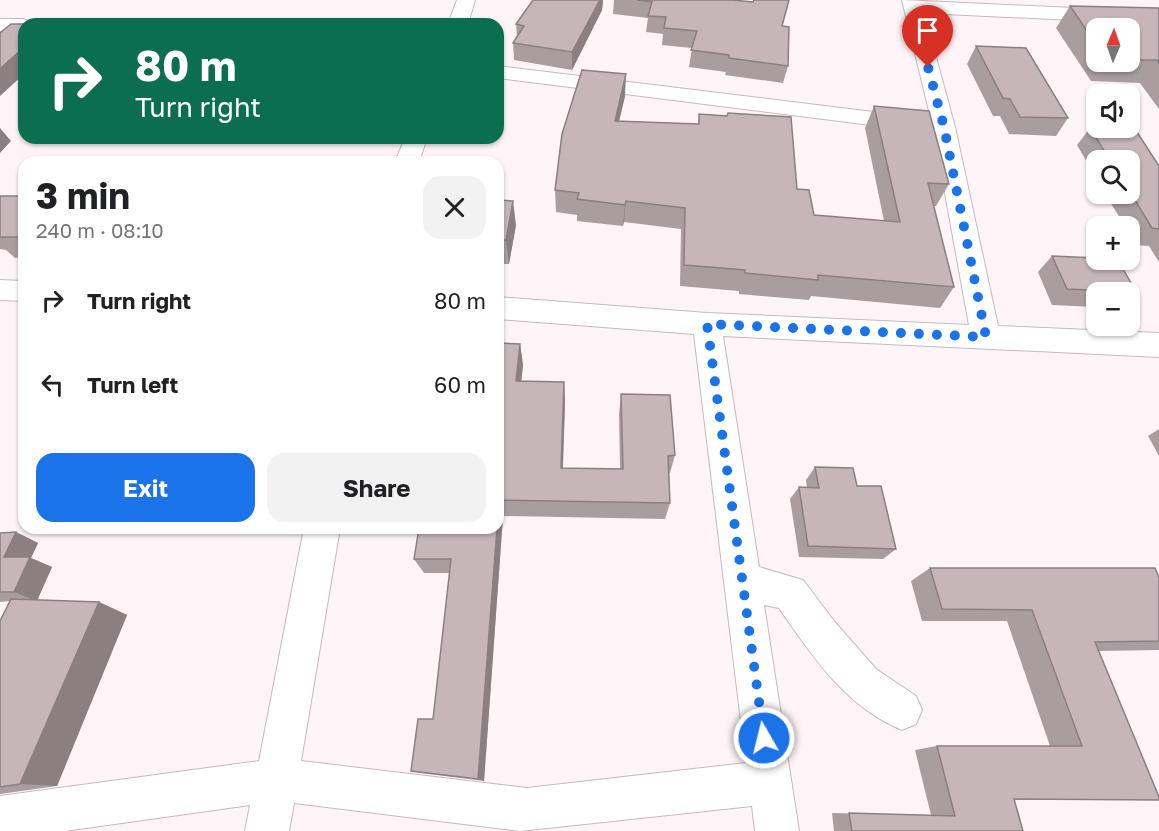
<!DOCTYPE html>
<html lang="en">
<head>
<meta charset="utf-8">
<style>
  :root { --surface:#fff; --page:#f2f2f2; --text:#202124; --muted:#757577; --accent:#1a73e8 }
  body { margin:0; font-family:"Golos Text",sans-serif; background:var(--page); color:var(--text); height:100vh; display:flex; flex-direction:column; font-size:22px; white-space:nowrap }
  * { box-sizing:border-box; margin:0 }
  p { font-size:20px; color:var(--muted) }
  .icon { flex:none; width:33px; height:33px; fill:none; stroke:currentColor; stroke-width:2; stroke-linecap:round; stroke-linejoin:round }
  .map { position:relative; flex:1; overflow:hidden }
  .details { position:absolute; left:18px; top:156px; width:486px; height:378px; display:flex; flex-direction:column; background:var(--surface); border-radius:18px; box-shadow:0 2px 4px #0004 }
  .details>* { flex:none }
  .hud { position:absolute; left:18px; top:18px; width:486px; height:126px; border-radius:18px; box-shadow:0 2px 4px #0004; background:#0b6e4f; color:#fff; overflow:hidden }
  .needle { width:39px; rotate:2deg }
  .fabs { position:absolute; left:1086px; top:18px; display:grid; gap:12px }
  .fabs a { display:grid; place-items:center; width:54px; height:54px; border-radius:12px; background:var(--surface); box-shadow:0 2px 4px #0004; font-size:30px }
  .pin { position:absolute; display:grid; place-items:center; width:51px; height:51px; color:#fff; margin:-62px -26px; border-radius:50% 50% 50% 0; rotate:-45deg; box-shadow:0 0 6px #0007 }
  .pin .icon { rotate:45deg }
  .me { position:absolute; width:66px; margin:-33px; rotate:352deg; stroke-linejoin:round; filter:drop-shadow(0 0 4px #0008) }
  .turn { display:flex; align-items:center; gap:21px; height:126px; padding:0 18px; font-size:27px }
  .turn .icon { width:78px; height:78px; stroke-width:2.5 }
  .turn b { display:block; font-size:42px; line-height:51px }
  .round { display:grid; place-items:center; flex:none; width:63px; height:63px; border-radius:18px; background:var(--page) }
  .head { display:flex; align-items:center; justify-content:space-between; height:102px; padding:0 18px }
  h1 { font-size:36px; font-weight:700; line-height:45px }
  .button { display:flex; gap:12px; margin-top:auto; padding:12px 18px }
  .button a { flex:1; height:69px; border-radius:18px; background:var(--accent); color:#fff; font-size:24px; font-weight:700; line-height:69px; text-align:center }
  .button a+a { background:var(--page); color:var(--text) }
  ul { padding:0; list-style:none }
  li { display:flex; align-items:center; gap:18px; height:84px; padding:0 18px }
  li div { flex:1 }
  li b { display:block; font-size:22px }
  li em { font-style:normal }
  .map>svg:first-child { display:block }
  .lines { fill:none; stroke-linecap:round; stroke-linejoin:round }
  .street-casing { stroke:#c9b8bd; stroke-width:2 }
  .street { fill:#fff; fill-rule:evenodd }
  .wall { fill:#aa9da0; fill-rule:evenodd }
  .shaded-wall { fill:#8b7f82 }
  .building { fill:#c6b6ba; stroke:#8b7f82; stroke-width:1.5 }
  .route { stroke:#1a73e8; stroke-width:10; stroke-dasharray:0 18 }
</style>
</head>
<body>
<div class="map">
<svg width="1159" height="831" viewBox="0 0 1159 831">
  <rect width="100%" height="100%" fill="#fff4f7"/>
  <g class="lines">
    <!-- street casing -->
    <g class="street-casing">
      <g id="street">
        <polygon points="457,0 475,0 468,24 448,24"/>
        <path d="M902,0L1159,12V24L924,13L955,127L998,326L1159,333V357L723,336L759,567L803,580L834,621L876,669L916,696L922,710L916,724L902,730C846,707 812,656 779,608L764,605L799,831H755L752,806L520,831L294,803L289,831H245L250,805L65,831H0V796L259,761L304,528H340L301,761L527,788L746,763L694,334L498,319V297L707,313L969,325L934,133L498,78V66L931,119Z"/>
        <polygon points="0,19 24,19 33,24 24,24 24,31 0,31"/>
        <polygon points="405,138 427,138 419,162 395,162"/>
        <polygon points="0,280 24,281 24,301 0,300"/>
      </g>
    </g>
    <!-- street -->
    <use href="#street" class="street"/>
  </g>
  <!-- wall -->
  <g class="wall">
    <polygon points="533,0 603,0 602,10 572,70 514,60 513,43 517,36 516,24"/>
    <polygon points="614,0 733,0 782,26 788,66 783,83 725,75 726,72 689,67 692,48 662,45 663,34 646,32 648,18 613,14"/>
    <path d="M1070,6L1159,8V109L1140,83L1091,81L1056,28ZM1096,28H1130V62H1096Z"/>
    <polygon points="976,46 1068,118 1056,136 1009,134 1000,116 993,116 967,64"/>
    <polygon points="625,96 619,121 698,124 699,114 797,189 814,215 884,221 865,128 874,106 949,184 936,206 934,206 954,287 940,308 811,296 809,300 739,294 739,291 680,286 681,229 624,222 623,226 577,221 577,215 556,212 555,190"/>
    <polygon points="1090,128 1159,166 1159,262 1149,246 1135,245 1130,235 1130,226 1125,226 1105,194 1130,194 1130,160 1096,160 1096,178 1077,145"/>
    <polygon points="0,196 24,196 24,257 15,258 6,250 0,249"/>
    <polygon points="498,200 516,225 509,264 503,264 502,272 498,272"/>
    <polygon points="1052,256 1136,292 1130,298 1130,292 1096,292 1096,307 1052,305 1038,272"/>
    <polygon points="498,343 520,344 523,365 521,381 564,382 565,402 563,468 620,469 619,414 621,394 675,455 670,473 669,473 670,503 665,519 503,516 484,781 422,773 411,771 433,719 450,573 424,573 414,559"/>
    <polygon points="1159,429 1159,456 1148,436"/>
    <polygon points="815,467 857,486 896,549 883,559 799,557 790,499 799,487 807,488 806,480"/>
    <polygon points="16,532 38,543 31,558 52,567 37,600 99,602 127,615 57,786 0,794 0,621 10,601 0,602 0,533"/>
    <polygon points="930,568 1159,577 1159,650 1099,651 1159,800 1014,800 1023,831 834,831 832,813 931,815 915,750 937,746 1050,746 1007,621 922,621 911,581"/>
  </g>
  <!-- shaded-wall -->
  <g class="shaded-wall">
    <polygon points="600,0 603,0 602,10 572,70 572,52"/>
    <polygon points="24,47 24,74 0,96 0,69"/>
    <polygon points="626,74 625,96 614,143 615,121"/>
    <polygon points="0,128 11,141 0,153"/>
    <polygon points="513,201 516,225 509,264 506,240"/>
    <polygon points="626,201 624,222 623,226 625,205"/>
    <polygon points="500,240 503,264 502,272 498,249"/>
    <polygon points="520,344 523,365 519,402 516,381"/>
    <polygon points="564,382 565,402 562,486 561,468"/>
    <polygon points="499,500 503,516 484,781 478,779 497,528 498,528"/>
    <polygon points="16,532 38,543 31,558 52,567 37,601 14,592 4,557"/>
    <polygon points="99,602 127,615 57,786 20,784"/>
  </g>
  <!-- building -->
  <g class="building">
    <polygon points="533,0 600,0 572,52 513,43 524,26 516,24"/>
    <polygon points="637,0 733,0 753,2 754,0 789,0 782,26 789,27 788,66 729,58 729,55 691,50 697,31 664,28 666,17 648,16 652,2"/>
    <polygon points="1070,6 1159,8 1159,63 1157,60 1130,60 1130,28 1096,28 1096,44"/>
    <polygon points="11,24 24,24 24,47 0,69 0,33"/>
    <polygon points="976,46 1026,48 1068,118 1020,117 1010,99 1003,98"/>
    <polygon points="582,70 626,74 615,121 699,124 699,114 727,116 728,113 791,117 797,189 809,190 814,215 900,222 874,106 929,111 949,184 928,183 954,287 818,275 818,280 745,273 745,270 684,265 685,208 626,201 625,205 577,199 579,193 555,190 562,134"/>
    <polygon points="1090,128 1135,129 1159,166 1159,229 1152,228 1130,192 1130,160 1110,160"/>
    <rect x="0" y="196" width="24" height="41"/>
    <polygon points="498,200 513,201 506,240 500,240 498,249"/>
    <polygon points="1052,256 1096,258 1096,260 1118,260 1136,292 1067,289"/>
    <polygon points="498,343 520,344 516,381 564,382 561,468 623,469 621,394 670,395 675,455 668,456 670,503 499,500 498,513"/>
    <polygon points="815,467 853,468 857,486 881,486 896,549 808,546 799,487 819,488"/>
    <polygon points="419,528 497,528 478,779 411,771 418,719 433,719 451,559 414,559"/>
    <polygon points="16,532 4,557 30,557 14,592 0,592 0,533"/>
    <polygon points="930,568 1155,568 1159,577 1159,641 1095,642 1159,797 1159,800 1014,799 1023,831 852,831 849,813 955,816 937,746 1082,746 1032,610 942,609"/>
    <polygon points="11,599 99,602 20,784 0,787 0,621"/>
  </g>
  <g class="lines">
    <!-- route -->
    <polyline class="route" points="764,738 707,324 986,337 944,127 928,67"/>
  </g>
</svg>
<div class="fabs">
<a><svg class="needle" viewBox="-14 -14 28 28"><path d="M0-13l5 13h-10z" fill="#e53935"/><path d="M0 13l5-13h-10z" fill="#757577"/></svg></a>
<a><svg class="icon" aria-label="sound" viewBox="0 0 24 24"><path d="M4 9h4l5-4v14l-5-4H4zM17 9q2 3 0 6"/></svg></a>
<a><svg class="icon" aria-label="search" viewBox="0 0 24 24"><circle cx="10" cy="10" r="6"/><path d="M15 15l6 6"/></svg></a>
<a>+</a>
<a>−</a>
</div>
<div class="pin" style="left:928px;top:67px;background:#d93025"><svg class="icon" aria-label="arrive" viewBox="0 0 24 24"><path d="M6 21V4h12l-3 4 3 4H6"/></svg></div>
<svg class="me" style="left:764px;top:738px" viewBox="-20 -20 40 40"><circle r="17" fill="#1a73e8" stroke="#fff" stroke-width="3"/><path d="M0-11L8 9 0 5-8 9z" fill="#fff"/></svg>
<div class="hud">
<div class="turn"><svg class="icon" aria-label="right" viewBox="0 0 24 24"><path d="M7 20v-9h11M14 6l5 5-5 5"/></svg><div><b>80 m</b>Turn right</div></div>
</div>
<section class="details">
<div class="head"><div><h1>3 min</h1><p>240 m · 08:10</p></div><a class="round"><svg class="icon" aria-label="close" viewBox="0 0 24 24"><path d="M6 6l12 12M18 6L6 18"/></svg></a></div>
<ul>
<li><svg class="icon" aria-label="right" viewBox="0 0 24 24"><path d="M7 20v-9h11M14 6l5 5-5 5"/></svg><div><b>Turn right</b></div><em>80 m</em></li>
<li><svg class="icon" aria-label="left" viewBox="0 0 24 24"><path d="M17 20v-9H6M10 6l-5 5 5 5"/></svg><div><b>Turn left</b></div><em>60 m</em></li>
</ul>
<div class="button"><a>Exit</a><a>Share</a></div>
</section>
</div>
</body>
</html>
